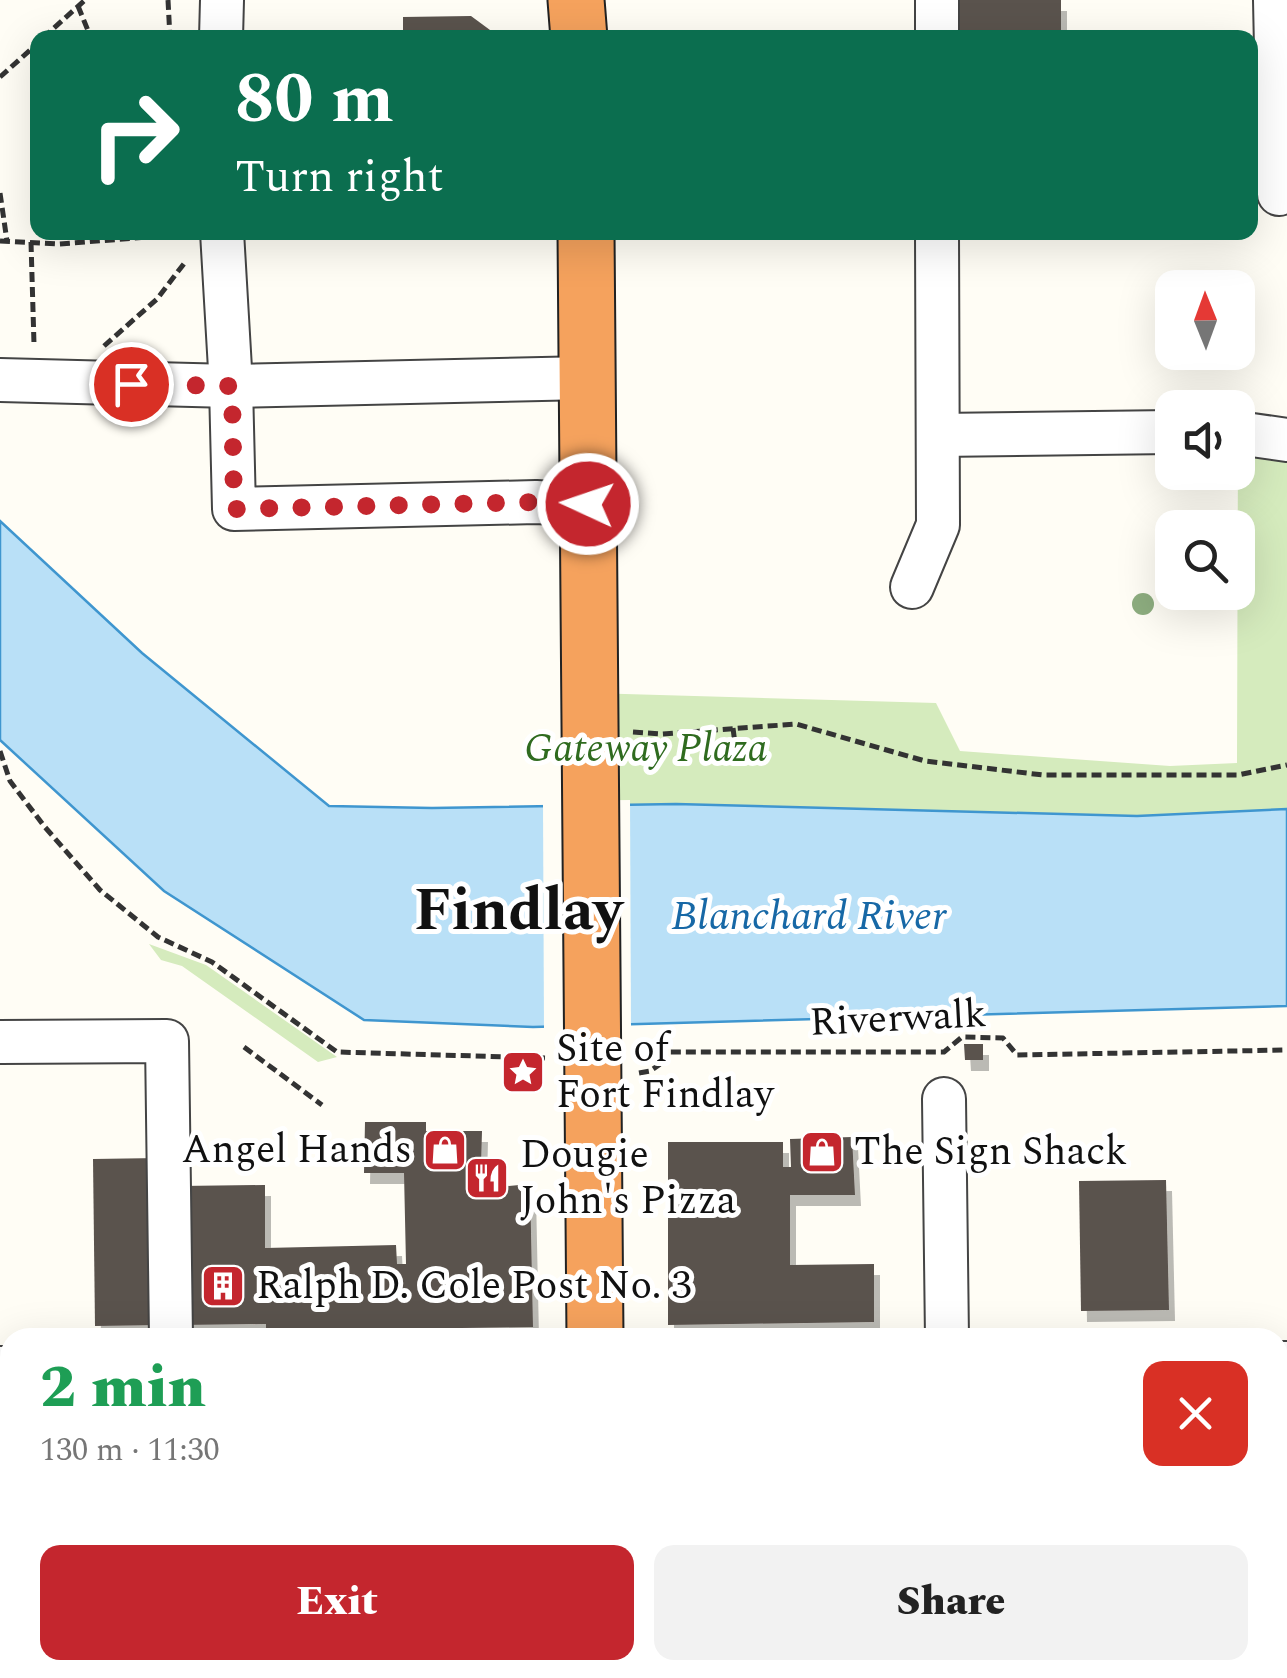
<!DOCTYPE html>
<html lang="en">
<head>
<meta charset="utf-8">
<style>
  :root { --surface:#fff; --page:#f2f2f2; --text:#222; --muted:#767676; --accent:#c4262e }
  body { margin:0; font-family:Spectral,serif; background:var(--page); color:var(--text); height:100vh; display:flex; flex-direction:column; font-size:38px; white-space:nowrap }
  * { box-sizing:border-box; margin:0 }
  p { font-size:32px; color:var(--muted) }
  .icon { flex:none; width:55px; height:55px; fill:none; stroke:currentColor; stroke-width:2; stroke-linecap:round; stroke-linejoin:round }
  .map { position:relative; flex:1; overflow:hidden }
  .drawer { position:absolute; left:0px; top:1328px; width:1288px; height:352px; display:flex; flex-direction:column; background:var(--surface); border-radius:30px 30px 0 0; box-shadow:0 10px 40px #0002 }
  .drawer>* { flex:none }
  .hud { position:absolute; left:30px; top:30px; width:1228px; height:210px; border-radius:20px; box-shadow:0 10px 40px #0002; background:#0b6e4f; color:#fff; overflow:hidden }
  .needle { width:65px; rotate:359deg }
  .controls { position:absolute; left:1155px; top:270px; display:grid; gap:20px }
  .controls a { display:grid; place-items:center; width:100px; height:100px; border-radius:20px; background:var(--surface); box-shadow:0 10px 40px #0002; font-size:50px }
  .pin { position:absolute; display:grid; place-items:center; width:85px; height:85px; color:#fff; margin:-42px; border:5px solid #fff; border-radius:50%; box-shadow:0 2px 10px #0007 }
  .me { position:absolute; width:110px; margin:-55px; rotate:273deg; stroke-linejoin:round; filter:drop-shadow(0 0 8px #0008) }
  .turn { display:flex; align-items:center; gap:35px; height:210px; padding:0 40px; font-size:45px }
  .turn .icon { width:130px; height:130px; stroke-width:2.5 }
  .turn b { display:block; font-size:70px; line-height:85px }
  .round { display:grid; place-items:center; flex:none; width:105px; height:105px; border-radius:20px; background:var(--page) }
  .headline { display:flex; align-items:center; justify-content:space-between; height:170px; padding:0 40px }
  h1 { font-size:60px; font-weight:800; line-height:75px; color:#1e9e55 }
  .primary-button { display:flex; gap:20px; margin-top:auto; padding:20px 40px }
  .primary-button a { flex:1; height:115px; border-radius:20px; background:var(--accent); color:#fff; font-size:40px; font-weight:800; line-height:115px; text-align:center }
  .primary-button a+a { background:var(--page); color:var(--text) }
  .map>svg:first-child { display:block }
  .green { fill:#d5ebbd }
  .water { fill:#b9e0f7; stroke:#3f96cf; stroke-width:2.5 }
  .pier { fill:#fffdf5 }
  .building { fill:#5a524d; filter:url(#shadow) }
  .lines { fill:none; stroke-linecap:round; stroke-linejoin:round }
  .minor-casing { stroke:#444; stroke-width:46 }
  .highway-casing { stroke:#222; stroke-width:59 }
  .path { stroke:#333; stroke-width:5; stroke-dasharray:10 5; stroke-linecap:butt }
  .minor { stroke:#fff; stroke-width:42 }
  .highway { stroke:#f5a25d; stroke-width:55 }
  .tree { fill:#8dad7f }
  .route { stroke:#c4262e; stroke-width:18; stroke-dasharray:0 32.4 }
  .labels { text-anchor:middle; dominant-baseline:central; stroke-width:10; stroke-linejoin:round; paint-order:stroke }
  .park-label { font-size:40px; font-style:italic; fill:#2f6b1f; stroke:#fff }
  .street-label { font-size:40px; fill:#111; stroke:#fff }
  .poi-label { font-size:40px; fill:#111; stroke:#fff; text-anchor:start }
  .water-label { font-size:42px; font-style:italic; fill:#1768a6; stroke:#fff }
  .town-label { font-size:60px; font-weight:bold; fill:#111; stroke:#fff }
</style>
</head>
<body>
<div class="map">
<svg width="1287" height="1678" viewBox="0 0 1287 1678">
  <defs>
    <filter id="shadow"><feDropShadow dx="6" dy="11" stdDeviation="0" flood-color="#0004"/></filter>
  </defs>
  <rect width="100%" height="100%" fill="#fffdf5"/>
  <!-- green -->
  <g class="green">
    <polygon points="1238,433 1287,440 1287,809 1137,816 676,804 600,805 590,693 936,703 960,751 1170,766 1237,763"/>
    <polygon points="149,944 206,965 337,1057 318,1062 182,966 161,960"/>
  </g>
  <!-- water -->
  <polygon class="water" points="0,521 142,653 329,806 432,808 676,804 1137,816 1287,809 1287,1006 533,1027 364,1020 164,891 0,740"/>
  <!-- pier -->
  <polygon class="pier" points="630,800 631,1029 544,1031 543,801"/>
  <!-- building -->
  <g class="building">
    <polygon points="958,0 1061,0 1061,37 958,36"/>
    <polygon points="471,16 490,30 490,38 403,38 403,17"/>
    <polygon points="964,1044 983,1044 983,1060 965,1060"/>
    <polygon points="365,1122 426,1122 426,1131 482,1131 481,1166 497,1167 497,1187 530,1184 533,1327 266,1331 266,1324 181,1325 180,1186 265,1185 265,1248 396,1245 397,1264 406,1264 404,1173 364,1173"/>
    <polygon points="852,1137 855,1195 790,1195 790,1265 874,1264 874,1322 668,1325 668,1142 783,1142 783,1167 791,1167 790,1139"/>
    <polygon points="159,1158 161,1325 95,1326 93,1159"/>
    <polygon points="1166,1180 1169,1310 1081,1311 1079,1181"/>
    <polygon points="0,1515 10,1515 10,1670 156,1670 156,1678 0,1678"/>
    <rect x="320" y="1670" width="200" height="8"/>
    <polygon points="667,1670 795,1670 794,1678 667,1678"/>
    <rect x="960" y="1670" width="79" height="8"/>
  </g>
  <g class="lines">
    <!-- minor casing -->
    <g class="minor-casing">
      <g id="minor">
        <polyline points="937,0 937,38"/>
        <polyline points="1275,0 1279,194"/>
        <polyline points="221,38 222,0"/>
        <polyline points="222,232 231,386 234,509 536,502 588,505"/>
        <polyline points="0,380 231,386 587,378"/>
        <polyline points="1238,433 1287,440"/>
        <polyline points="938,435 1172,432"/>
        <polyline points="912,587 938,525 937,232"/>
        <polyline points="0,1042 167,1041 171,1338"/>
        <polyline points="944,1099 947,1338"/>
        <polyline points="1278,1363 1287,1363"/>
        <polyline points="0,1368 10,1368"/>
        <polyline points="948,1678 948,1670"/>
      </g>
    </g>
    <!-- highway casing -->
    <g class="highway-casing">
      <g id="highway">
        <polyline points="576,0 579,38"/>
        <polyline points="586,232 595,1338"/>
        <polyline points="595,1678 595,1670"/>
      </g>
    </g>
    <!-- path -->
    <g class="path">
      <polyline points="168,0 170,38"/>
      <polyline points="78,6 91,38"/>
      <polyline points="43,38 85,0"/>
      <polyline points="0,77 38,43"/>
      <polyline points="0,193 7,241"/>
      <polyline points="0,241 59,244 187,234"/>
      <polyline points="31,242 34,344"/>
      <polyline points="104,346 157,299 186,261"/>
      <polyline points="733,728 736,752"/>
      <polyline points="633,732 662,734 796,724 925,761 1043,775 1238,775 1287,765"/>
      <polyline points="0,751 10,781 44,826 100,890 158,937 212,962 337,1052 545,1058"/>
      <polyline points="244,1047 322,1105"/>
      <polyline points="639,1073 650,1071 659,1065 661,1052 944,1052 962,1037 1003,1038 1017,1055 1287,1050"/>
      <polyline points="201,1670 201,1678"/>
    </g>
    <!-- minor -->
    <use href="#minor" class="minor"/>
    <!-- highway -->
    <use href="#highway" class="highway"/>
  </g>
  <!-- trees -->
  <circle class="tree" cx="1143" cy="604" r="11"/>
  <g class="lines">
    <!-- route -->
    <polyline class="route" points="131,384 232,386 234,509 536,502 588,504"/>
  </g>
  <!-- icons -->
  <defs>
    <g id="sight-square" transform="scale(2.25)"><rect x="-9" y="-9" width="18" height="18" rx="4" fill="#c4262e" stroke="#fff"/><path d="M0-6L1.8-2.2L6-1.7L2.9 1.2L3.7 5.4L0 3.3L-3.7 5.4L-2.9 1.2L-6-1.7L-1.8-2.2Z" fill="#fff"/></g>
    <g id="shop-square" transform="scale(2.25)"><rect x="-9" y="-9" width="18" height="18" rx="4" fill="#c4262e" stroke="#fff"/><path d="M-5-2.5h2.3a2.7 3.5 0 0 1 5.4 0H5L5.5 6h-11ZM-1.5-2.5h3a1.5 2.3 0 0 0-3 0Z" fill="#fff"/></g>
    <g id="restaurant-square" transform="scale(2.25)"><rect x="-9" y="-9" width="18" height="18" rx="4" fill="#c4262e" stroke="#fff"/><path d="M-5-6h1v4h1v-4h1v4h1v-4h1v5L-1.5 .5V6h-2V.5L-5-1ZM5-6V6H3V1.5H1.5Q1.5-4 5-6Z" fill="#fff"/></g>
    <g id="building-square" transform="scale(2.25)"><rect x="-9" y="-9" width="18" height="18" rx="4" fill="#c4262e" stroke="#fff"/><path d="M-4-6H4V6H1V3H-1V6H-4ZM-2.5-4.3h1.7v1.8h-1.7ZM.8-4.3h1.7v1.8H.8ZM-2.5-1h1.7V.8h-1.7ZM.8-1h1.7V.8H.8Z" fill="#fff"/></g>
  </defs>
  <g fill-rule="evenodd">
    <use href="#sight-square" x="523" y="1072"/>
    <use href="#shop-square" x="445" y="1150"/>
    <use href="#shop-square" x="822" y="1152"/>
    <use href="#restaurant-square" x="487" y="1178"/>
    <use href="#building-square" x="223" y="1286"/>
  </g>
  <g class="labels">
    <!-- park labels -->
    <g class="park-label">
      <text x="646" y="749">Gateway Plaza</text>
    </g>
    <!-- street labels -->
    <g class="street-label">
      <text transform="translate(898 1019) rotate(-3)">Riverwalk</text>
    </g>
    <!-- poi labels -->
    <g class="poi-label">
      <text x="556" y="1049">Site of<tspan x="556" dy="46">Fort Findlay</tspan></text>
      <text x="412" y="1150" text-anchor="end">Angel Hands</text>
      <text x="854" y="1152">The Sign Shack</text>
      <text x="520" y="1155">Dougie<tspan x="520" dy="46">John's Pizza</tspan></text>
      <text x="256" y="1286">Ralph D. Cole Post No. 3</text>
    </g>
    <!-- water labels -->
    <g class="water-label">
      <text x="809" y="916">Blanchard River</text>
    </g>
    <!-- town labels -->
    <g class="town-label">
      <text x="518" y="911">Findlay</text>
    </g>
  </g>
</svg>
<div class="controls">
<a><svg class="needle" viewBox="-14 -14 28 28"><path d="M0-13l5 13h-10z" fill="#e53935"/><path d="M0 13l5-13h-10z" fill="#767676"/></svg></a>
<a><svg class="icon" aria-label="sound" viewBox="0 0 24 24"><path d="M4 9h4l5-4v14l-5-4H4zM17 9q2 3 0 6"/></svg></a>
<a><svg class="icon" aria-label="search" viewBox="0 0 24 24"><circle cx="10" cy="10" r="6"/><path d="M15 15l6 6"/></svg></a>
</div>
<div class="pin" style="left:131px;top:384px;background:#d93025"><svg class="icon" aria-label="arrive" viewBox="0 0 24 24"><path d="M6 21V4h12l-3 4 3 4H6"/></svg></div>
<svg class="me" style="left:588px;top:504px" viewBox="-20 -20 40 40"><circle r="17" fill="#c4262e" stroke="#fff" stroke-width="3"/><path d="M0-11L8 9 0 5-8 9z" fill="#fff"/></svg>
<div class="hud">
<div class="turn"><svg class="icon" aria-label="right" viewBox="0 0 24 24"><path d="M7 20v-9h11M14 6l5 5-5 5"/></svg><div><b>80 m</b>Turn right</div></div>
</div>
<section class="drawer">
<div class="headline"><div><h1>2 min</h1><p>130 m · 11:30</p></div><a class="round" style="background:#d93025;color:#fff"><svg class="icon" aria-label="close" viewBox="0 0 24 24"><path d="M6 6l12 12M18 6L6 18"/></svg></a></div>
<div class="primary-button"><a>Exit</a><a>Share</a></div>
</section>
</div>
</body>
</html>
